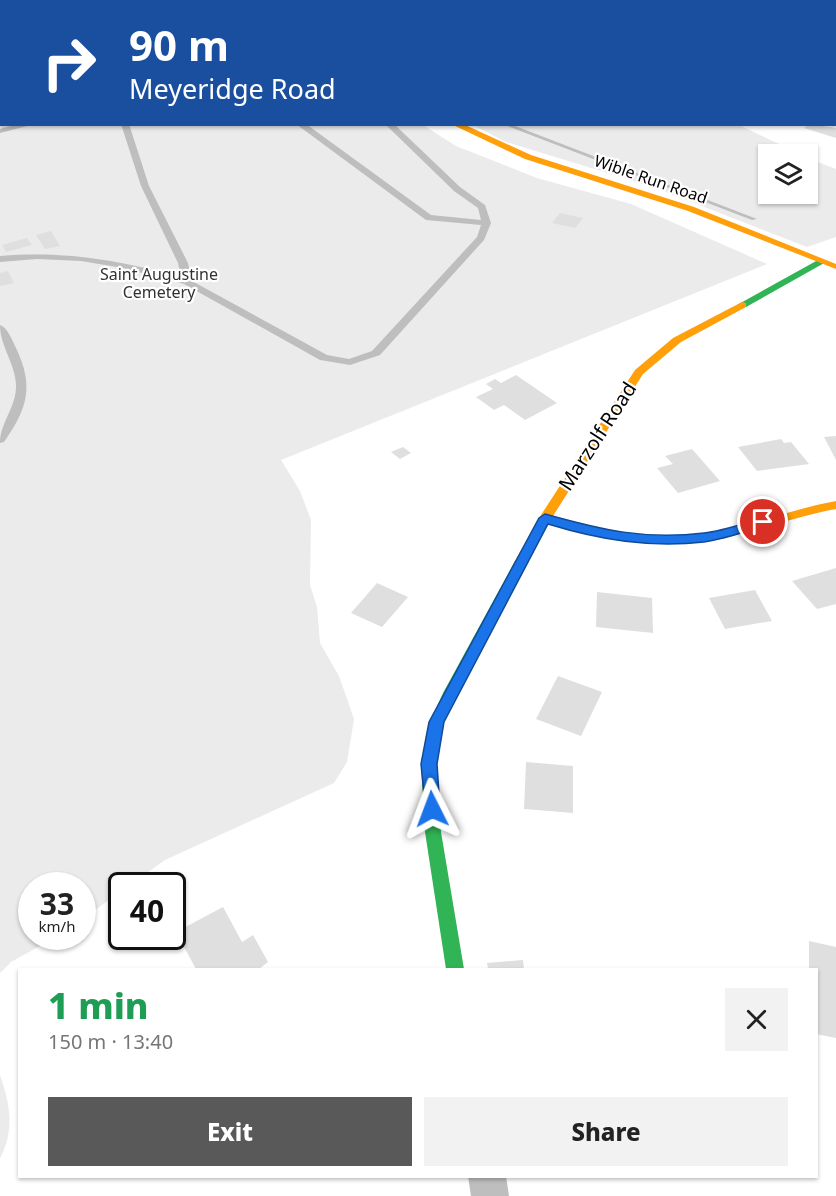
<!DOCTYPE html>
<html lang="en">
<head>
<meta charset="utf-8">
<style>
  :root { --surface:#fff; --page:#f2f2f2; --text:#222; --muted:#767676; --accent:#595959 }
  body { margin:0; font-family:"Noto Sans",sans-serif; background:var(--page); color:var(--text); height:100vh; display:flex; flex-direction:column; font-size:22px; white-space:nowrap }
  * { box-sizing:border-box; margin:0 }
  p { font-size:20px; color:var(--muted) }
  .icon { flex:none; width:33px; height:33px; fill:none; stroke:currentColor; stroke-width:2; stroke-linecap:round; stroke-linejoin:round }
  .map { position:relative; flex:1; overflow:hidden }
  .sheet { position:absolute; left:18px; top:968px; width:800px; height:210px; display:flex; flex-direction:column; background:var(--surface); border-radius:0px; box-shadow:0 2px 4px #0004 }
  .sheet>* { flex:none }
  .top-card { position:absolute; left:0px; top:0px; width:837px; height:126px; box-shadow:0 2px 4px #0004; background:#1a4fa0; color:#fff; overflow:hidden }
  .tools { position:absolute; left:758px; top:144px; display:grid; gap:12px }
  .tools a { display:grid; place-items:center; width:60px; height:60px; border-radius:0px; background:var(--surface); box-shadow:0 2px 4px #0004; font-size:30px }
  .speed { position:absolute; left:18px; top:872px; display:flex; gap:12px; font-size:30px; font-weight:700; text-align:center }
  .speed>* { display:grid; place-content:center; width:78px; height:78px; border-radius:50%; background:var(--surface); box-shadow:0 2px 4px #0004; line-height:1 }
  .speed small { font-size:15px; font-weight:400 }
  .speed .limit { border:3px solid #111; border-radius:9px; background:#fff; color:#111 }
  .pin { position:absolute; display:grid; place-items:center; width:51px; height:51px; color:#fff; margin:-26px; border:3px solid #fff; border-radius:50%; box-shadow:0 2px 6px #0007 }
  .me { position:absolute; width:66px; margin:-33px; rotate:357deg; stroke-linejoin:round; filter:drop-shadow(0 0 4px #0008) }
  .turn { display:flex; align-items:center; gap:21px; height:126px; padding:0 30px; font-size:27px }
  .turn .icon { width:78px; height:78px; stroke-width:2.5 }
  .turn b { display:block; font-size:42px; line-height:51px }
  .round { display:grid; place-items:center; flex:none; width:63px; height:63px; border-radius:0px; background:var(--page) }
  .head { display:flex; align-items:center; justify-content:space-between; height:102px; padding:0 30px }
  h1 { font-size:36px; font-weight:800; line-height:45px; color:#1e9e55 }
  .action { display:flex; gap:12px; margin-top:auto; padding:12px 30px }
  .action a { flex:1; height:69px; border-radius:0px; background:var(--accent); color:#fff; font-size:24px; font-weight:800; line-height:69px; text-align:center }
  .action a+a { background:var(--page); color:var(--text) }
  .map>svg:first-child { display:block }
  .green { fill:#ebebeb }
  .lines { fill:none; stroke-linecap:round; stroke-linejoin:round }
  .stream { fill:#bebebe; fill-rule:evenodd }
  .building { fill:#dfdfdf }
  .lane { fill:#bebebe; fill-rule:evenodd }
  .street { fill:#bebebe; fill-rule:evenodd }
  .fast { fill:#30b455; fill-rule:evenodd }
  .slow { fill:#ff9f0a; fill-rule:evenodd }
  .jam { fill:#e5322d; fill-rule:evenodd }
  .route { fill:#1a73e8; stroke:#114b97; stroke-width:1.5 }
  .labels { text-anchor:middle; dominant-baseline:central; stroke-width:4.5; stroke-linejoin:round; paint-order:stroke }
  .far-street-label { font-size:16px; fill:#000; stroke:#fff }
  .far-park-label { font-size:16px; fill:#323232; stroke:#fff }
  .street-label { font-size:20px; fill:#000; stroke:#fff }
</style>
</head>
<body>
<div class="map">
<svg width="836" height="1196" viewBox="0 0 836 1196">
  <rect width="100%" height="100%" fill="#fff"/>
  <!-- green -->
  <g class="green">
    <polygon points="0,0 265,1 2,2 2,124 423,125 456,146 537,178 631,204 767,264 281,460 300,491 311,520 310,585 317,607 320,643 339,676 354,719 347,762 334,783 165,860 130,885 122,885 121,891 83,919 82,885 32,885 32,936 58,936 11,962 0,973"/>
    <polygon points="473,125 739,125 800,154 768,154 768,194 807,194 807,158 836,169 836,237 807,247 653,187 506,142"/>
    <path d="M0,1075C10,1104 15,1130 0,1158Z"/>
  </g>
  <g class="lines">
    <!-- stream -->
    <g class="stream">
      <polygon points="305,0 309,0 311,2 306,2"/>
      <polygon points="502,124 510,124 757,219 752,220"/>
    </g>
  </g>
  <!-- building -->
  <g class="building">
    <polygon points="809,124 836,128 836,138 804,128"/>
    <polygon points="560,213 583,218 575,228 552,223"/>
    <polygon points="51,231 60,246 45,249 36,235"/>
    <polygon points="27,238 32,245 6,252 2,245"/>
    <polygon points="8,271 14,283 0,286 0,273"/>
    <polygon points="516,375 557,403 525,420 504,405 494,410 476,397 493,389 486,384 495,379 501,383"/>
    <polygon points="836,436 836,460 824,437"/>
    <polygon points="781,439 784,443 791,442 809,464 757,471 738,447"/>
    <polygon points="403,447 411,453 400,459 391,452"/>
    <polygon points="692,449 720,481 678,493 657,468 673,464 665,456"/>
    <polygon points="836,568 836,604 817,609 792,581"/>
    <polygon points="377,583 408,597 382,627 351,613"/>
    <polygon points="755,590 772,621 725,629 709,598"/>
    <polygon points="597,592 652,598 653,633 596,627"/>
    <polygon points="558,676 602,692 581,736 536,719"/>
    <polygon points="526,762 573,766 573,813 524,809"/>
    <polygon points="223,907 242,942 253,935 268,962 259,969 196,969 176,932"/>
    <polygon points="809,941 836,947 836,1038 816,1034 816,969 809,969"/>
    <polygon points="523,960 524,969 488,969 487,963"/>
  </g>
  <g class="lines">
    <!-- lane -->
    <g class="lane">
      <polygon points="76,0 87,0 73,2"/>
      <rect x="0" y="16" width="2" height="4"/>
      <polygon points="18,124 35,124 0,133 0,129"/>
      <path d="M121,124H129L149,186L188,263L192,281L327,355L349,359L372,351L477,237L481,225L426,220L296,124H306L431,215L481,220L478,208L454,191L385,124H394L460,187L485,205L491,223L484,240L380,355L350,365L320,360L184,284L123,268L81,261L37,259L0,262V256C69,251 115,260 181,277L178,263L141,186Z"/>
      <path d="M0,325C8,328 12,340 16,348C34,386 28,408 4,442L0,443C0,422 17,407 16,384C15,363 0,346 0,325Z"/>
    </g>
    <!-- street -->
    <g class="street">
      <polygon points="586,0 600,0 601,2 587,2"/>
      <polygon points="468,1176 506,1176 509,1196 471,1196"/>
    </g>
    <!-- fast -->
    <g class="fast">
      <polygon points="818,260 826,262 746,307 742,308 737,305"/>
      <polygon points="522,556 529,561 457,694 444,722 437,764 441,832 464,969 446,969 425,832 421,764 430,722 443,693 515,561"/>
    </g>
    <!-- slow -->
    <g class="slow">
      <polygon points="451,124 463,124 531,155 694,207 836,264 836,269 688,211 525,159"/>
      <path d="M742,302L746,303V307L681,342L643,374L553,516C603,530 655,541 707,533C751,526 792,509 836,501V509C792,517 751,534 707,541C653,550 600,538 548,523L527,564H517L515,561L541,515L635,370L673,338Z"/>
    </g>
    <!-- jam -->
    <polygon class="jam" points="274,0 284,2 275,2"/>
  </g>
  <!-- route -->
  <path class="route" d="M545,514C602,530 644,540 704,533C724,531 744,523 763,518L769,522L767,525C747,531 725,539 704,542C650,548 600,540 548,524L444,722L437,764L440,809L438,814H426L421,764L429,722L539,518Z"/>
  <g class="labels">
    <!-- far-street labels -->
    <g class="far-street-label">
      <text transform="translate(651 179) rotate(19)">Wible Run Road</text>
    </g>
    <!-- far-park labels -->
    <g class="far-park-label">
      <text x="159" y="274">Saint Augustine<tspan x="159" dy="18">Cemetery</tspan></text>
    </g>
    <!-- street labels -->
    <g class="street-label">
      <text transform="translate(597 436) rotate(-57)">Marzolf Road</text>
    </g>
  </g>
</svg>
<div class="tools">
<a><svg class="icon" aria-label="layers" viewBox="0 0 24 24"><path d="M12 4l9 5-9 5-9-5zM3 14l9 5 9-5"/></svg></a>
</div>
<div class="speed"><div>33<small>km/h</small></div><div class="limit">40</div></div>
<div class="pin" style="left:763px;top:522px;background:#d93025"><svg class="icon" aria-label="arrive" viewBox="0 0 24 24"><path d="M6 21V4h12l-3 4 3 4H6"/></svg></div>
<svg class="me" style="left:432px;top:809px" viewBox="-20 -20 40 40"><path d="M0-17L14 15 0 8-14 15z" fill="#1a73e8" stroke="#fff" stroke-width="4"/></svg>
<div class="top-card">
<div class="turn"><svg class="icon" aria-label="right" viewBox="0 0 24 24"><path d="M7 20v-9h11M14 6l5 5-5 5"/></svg><div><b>90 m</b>Meyeridge Road</div></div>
</div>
<section class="sheet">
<div class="head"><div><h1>1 min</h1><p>150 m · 13:40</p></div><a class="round"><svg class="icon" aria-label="close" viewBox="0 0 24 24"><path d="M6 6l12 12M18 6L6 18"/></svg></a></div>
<div class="action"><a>Exit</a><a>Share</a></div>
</section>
</div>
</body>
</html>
